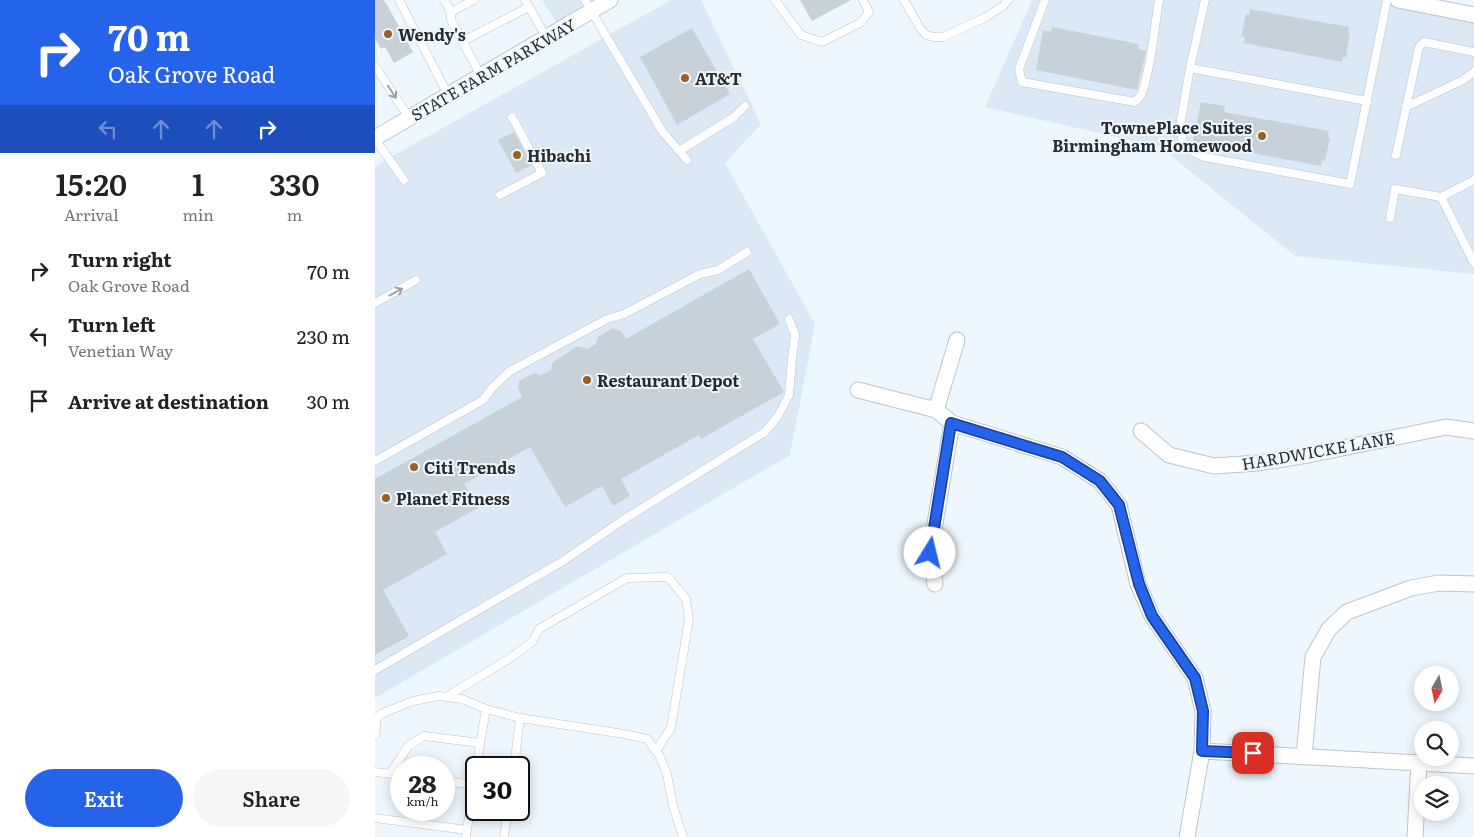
<!DOCTYPE html>
<html lang="en">
<head>
<meta charset="utf-8">
<style>
  :root { --surface:#fff; --page:#f6f6f6; --text:#222; --muted:#767676; --accent:#2563eb }
  body { margin:0; font-family:Literata,serif; background:var(--page); color:var(--text); height:100vh; display:flex; flex-direction:column; font-size:19px; white-space:nowrap }
  * { box-sizing:border-box; margin:0 }
  p { font-size:16px; color:var(--muted) }
  .icon { flex:none; width:28px; height:28px; fill:none; stroke:currentColor; stroke-width:2; stroke-linecap:round; stroke-linejoin:round }
  .map { position:relative; flex:1; overflow:hidden }
  .side { display:flex; flex-direction:column; background:var(--surface); width:375px }
  .side>* { flex:none }
  .guide { background:#2563eb; color:#fff; overflow:hidden }
  .needle { width:32px; rotate:189deg }
  .fabs { position:absolute; left:1039px; top:666px; display:grid; gap:10px }
  .fabs a { display:grid; place-items:center; width:45px; height:45px; border-radius:50%; background:var(--surface); box-shadow:0 2px 12px #0003; font-size:25px }
  .speed { position:absolute; left:15px; top:756px; display:flex; gap:10px; font-size:25px; font-weight:700; text-align:center }
  .speed>* { display:grid; place-content:center; width:65px; height:65px; border-radius:50%; background:var(--surface); box-shadow:0 2px 12px #0003; line-height:1 }
  .speed small { font-size:12px; font-weight:400 }
  .speed .limit { border:2px solid #111; border-radius:8px; background:#fff; color:#111 }
  .pin { position:absolute; display:grid; place-items:center; width:42px; height:42px; color:#fff; margin:-21px; border-radius:10px; box-shadow:0 2px 8px #0006 }
  .me { position:absolute; width:55px; margin:-28px; rotate:9deg; stroke-linejoin:round; filter:drop-shadow(0 0 4px #0008) }
  .turn { display:flex; align-items:center; gap:18px; height:105px; padding:0 25px; font-size:22px }
  .turn .icon { width:65px; height:65px; stroke-width:2.5 }
  .turn b { display:block; font-size:35px; line-height:42px }
  .lanes { display:flex; align-items:center; height:48px; padding:0 25px; background:#0003; justify-content:center; gap:25px; direction:ltr }
  .lanes .off { opacity:.35 }
  .eta { display:flex; justify-content:space-evenly; align-items:center; height:85px; text-align:center }
  .eta b { font-size:30px; font-weight:600; line-height:35px }
  .button { display:flex; gap:10px; margin-top:auto; padding:10px 25px }
  .button a { flex:1; height:58px; border-radius:30px; background:var(--accent); color:#fff; font-size:20px; font-weight:600; line-height:58px; text-align:center }
  .button a+a { background:var(--page); color:var(--text) }
  ul { padding:0; list-style:none }
  li { display:flex; align-items:center; gap:15px; height:65px; padding:0 25px }
  li div { flex:1 }
  li b { display:block; font-size:19px }
  li em { font-style:normal }
  main { display:flex; flex:1; min-height:0 }
  .map>svg:first-child { display:block }
  .built { fill:#dae9f5 }
  .building { fill:#c8d1d8 }
  .lines { fill:none; stroke-linecap:round; stroke-linejoin:round }
  .service-casing { stroke:#bbc4cb; stroke-width:9 }
  .minor-casing { stroke:#bbc4cb; stroke-width:17 }
  .service { stroke:#fff; stroke-width:8 }
  .minor { stroke:#fff; stroke-width:15 }
  .oneway { stroke:#9fa0a1 }
  .route-casing { stroke:#184099; stroke-width:12 }
  .route { stroke:#2563eb; stroke-width:9 }
  .poi-dot { fill:#9b6021; stroke:#eef7fe; stroke-width:2 }
  .labels { text-anchor:middle; dominant-baseline:central; stroke-width:4; stroke-linejoin:round; paint-order:stroke }
  .poi-label { font-size:16px; font-weight:bold; fill:#292c2f; stroke:#eef7fe; text-anchor:start }
  .street-label { font-size:16px; fill:#292c2f; stroke:#eef7fe }
</style>
</head>
<body>
<main>
<section class="side">
<div class="guide">
<div class="turn"><svg class="icon" aria-label="right" viewBox="0 0 24 24"><path d="M7 20v-9h11M14 6l5 5-5 5"/></svg><div><b>70 m</b>Oak Grove Road</div></div>
<div class="lanes"><svg class="icon off" aria-label="left" viewBox="0 0 24 24"><path d="M17 20v-9H6M10 6l-5 5 5 5"/></svg><svg class="icon off" aria-label="ahead" viewBox="0 0 24 24"><path d="M12 20V5M6 11l6-6 6 6"/></svg><svg class="icon off" aria-label="ahead" viewBox="0 0 24 24"><path d="M12 20V5M6 11l6-6 6 6"/></svg><svg class="icon" aria-label="right" viewBox="0 0 24 24"><path d="M7 20v-9h11M14 6l5 5-5 5"/></svg></div>
</div>
<div class="eta">
<div><b>15:20</b><p>Arrival</p></div>
<div><b>1</b><p>min</p></div>
<div><b>330</b><p>m</p></div>
</div>
<ul>
<li><svg class="icon" aria-label="right" viewBox="0 0 24 24"><path d="M7 20v-9h11M14 6l5 5-5 5"/></svg><div><b>Turn right</b><p>Oak Grove Road</p></div><em>70 m</em></li>
<li><svg class="icon" aria-label="left" viewBox="0 0 24 24"><path d="M17 20v-9H6M10 6l-5 5 5 5"/></svg><div><b>Turn left</b><p>Venetian Way</p></div><em>230 m</em></li>
<li><svg class="icon" aria-label="arrive" viewBox="0 0 24 24"><path d="M6 21V4h12l-3 4 3 4H6"/></svg><div><b>Arrive at destination</b></div><em>30 m</em></li>
</ul>
<div class="button"><a>Exit</a><a>Share</a></div>
</section>
<div class="map">
<svg width="1099" height="837" viewBox="0 0 1099 837">
  <rect width="100%" height="100%" fill="#eef7fe"/>
  <!-- built -->
  <g class="built">
    <polygon points="167,0 218,0 181,22"/>
    <polygon points="296,0 326,0 386,124 350,163 440,324 415,455 0,698 0,166"/>
    <polygon points="657,0 1023,0 1099,15 1099,274 920,256 785,147 610,107"/>
  </g>
  <!-- building -->
  <g class="building">
    <polygon points="0,0 8,0 11,3 38,52 19,63 10,47 6,49 0,38"/>
    <polygon points="425,0 476,0 437,21"/>
    <polygon points="875,9 974,27 973,33 975,33 971,57 968,57 967,62 869,43 870,37 866,37 871,14 874,15"/>
    <polygon points="677,27 764,44 763,49 771,51 762,90 661,70 668,30 676,32"/>
    <polygon points="317,28 355,94 302,125 265,57"/>
    <polygon points="826,102 850,106 849,112 954,131 953,137 955,138 950,161 947,160 946,166 818,142"/>
    <polygon points="139,132 157,165 141,173 123,140"/>
    <polygon points="374,269 405,324 378,339 409,392 326,439 324,435 246,479 255,496 238,506 227,486 190,507 155,447 89,484 103,508 60,532 72,554 8,590 34,636 0,655 0,479 147,397 143,388 144,381 159,373 166,375 176,370 178,362 203,346 212,349 221,344 223,337 238,328 246,331 251,339"/>
  </g>
  <g class="lines">
    <!-- service casing -->
    <g class="service-casing">
      <g id="service">
        <polyline points="24,0 73,95"/>
        <polyline points="69,0 76,12"/>
        <polyline points="99,0 76,12 76,20 106,76"/>
        <polyline points="150,0 171,37"/>
        <polyline points="210,0 287,131 312,160"/>
        <polyline points="400,0 426,35 447,42 485,23 494,12 488,0"/>
        <polyline points="529,0 545,28 551,35 558,37 568,37 611,17 628,6 633,0"/>
        <path d="M670,0L644,69L647,82L760,102C763,99 765,97 767,93C777,63 779,30 784,0"/>
        <polyline points="830,0 815,68 805,126 808,143 816,151 830,157 975,184 1012,0"/>
        <polyline points="88,41 154,7"/>
        <polyline points="0,66 34,118"/>
        <polyline points="815,68 992,101"/>
        <polyline points="1031,107 1088,80 1099,72"/>
        <polyline points="0,139 29,180"/>
        <polyline points="304,151 359,117 370,106"/>
        <polyline points="1021,155 1044,47 1049,42 1099,52"/>
        <polyline points="1099,180 1066,197 1099,263"/>
        <polyline points="125,195 167,173 137,117"/>
        <polyline points="1015,218 1020,189 1066,197"/>
        <polyline points="0,303 41,280"/>
        <polyline points="0,461 108,400 118,387 135,371 232,319 249,314 325,274 343,270 372,252"/>
        <polyline points="0,670 188,561 248,520 390,432 403,416 414,395 417,359 420,335 414,319"/>
        <polyline points="71,697 137,657 158,641 164,629 252,578 293,577 311,599 314,619 296,728 281,751"/>
        <polyline points="0,718 8,713 38,701 64,696 87,699 111,709 145,718 249,734 272,739 284,755 292,774 298,806 308,837"/>
        <polyline points="0,735 2,717"/>
        <polyline points="101,768 111,709"/>
        <polyline points="139,768 145,718"/>
        <polyline points="0,772 26,775"/>
        <polyline points="15,774 34,745 49,736 105,743"/>
        <polyline points="69,781 99,785"/>
        <polyline points="0,818 92,830"/>
        <polyline points="91,837 101,768"/>
        <polyline points="129,837 133,810"/>
      </g>
    </g>
    <!-- minor casing -->
    <g class="minor-casing">
      <g id="minor">
        <polyline points="1023,0 1099,15"/>
        <polyline points="0,138 235,0"/>
        <polyline points="483,390 561,410 577,423 687,457 725,481 744,505 763,584 777,616 820,678 828,711 827,751 812,837"/>
        <polyline points="561,410 582,340"/>
        <polyline points="766,431 794,455 839,466 883,463 933,455 1071,427 1099,431"/>
        <polyline points="560,584 555,553 577,423"/>
        <polyline points="827,751 1099,766"/>
        <polyline points="929,756 938,657 954,629 972,612 1036,588 1064,583 1099,584"/>
        <polyline points="1040,837 1044,762"/>
      </g>
    </g>
    <!-- service -->
    <use href="#service" class="service"/>
    <!-- minor -->
    <use href="#minor" class="minor"/>
  </g>
  <!-- one-way arrows -->
  <defs><path id="oneway-shaft" d="M-6 0H5M1.5-3L5.5 0L1.5 3" fill="none" stroke-width="1.6" stroke-linecap="round" stroke-linejoin="round" transform="scale(1.25)"/></defs>
  <g class="oneway">
    <use href="#oneway-shaft" transform="translate(17 92) rotate(57)"/>
    <use href="#oneway-shaft" transform="translate(21 292) rotate(-29)"/>
  </g>
  <g class="lines">
    <!-- route casing -->
    <g class="route-casing">
      <polyline id="route" points="555,553 576,423 687,457 725,481 744,505 764,584 777,616 820,678 828,711 827,751 878,753"/>
    </g>
    <!-- route -->
    <use href="#route" class="route"/>
  </g>
  <!-- markers -->
  <g class="poi-dot">
    <circle cx="13" cy="34" r="5"/>
    <circle cx="310" cy="78" r="5"/>
    <circle cx="887" cy="136" r="5"/>
    <circle cx="142" cy="155" r="5"/>
    <circle cx="212" cy="380" r="5"/>
    <circle cx="39" cy="467" r="5"/>
    <circle cx="11" cy="498" r="5"/>
  </g>
  <g class="labels">
    <!-- poi labels -->
    <g class="poi-label">
      <text x="23" y="34">Wendy's</text>
      <text x="320" y="78">AT&amp;T</text>
      <text x="877" y="127" text-anchor="end">TownePlace Suites<tspan x="877" dy="18">Birmingham Homewood</tspan></text>
      <text x="152" y="155">Hibachi</text>
      <text x="222" y="380">Restaurant Depot</text>
      <text x="49" y="467">Citi Trends</text>
      <text x="21" y="498">Planet Fitness</text>
    </g>
    <!-- street labels -->
    <g class="street-label">
      <text transform="translate(118 69) rotate(-30)">STATE FARM PARKWAY</text>
      <text transform="translate(943 450) rotate(-10)">HARDWICKE LANE</text>
    </g>
  </g>
</svg>
<div class="fabs">
<a><svg class="needle" viewBox="-14 -14 28 28"><path d="M0-13l5 13h-10z" fill="#e53935"/><path d="M0 13l5-13h-10z" fill="#767676"/></svg></a>
<a><svg class="icon" aria-label="search" viewBox="0 0 24 24"><circle cx="10" cy="10" r="6"/><path d="M15 15l6 6"/></svg></a>
<a><svg class="icon" aria-label="layers" viewBox="0 0 24 24"><path d="M12 4l9 5-9 5-9-5zM3 14l9 5 9-5"/></svg></a>
</div>
<div class="speed"><div>28<small>km/h</small></div><div class="limit">30</div></div>
<div class="pin" style="left:878px;top:753px;background:#d93025"><svg class="icon" aria-label="arrive" viewBox="0 0 24 24"><path d="M6 21V4h12l-3 4 3 4H6"/></svg></div>
<svg class="me" style="left:555px;top:553px" viewBox="-20 -20 40 40"><circle r="19" fill="#fff"/><path d="M0-13L10 11 0 6-10 11z" fill="#2563eb"/></svg>
</div>
</main>
</body>
</html>
